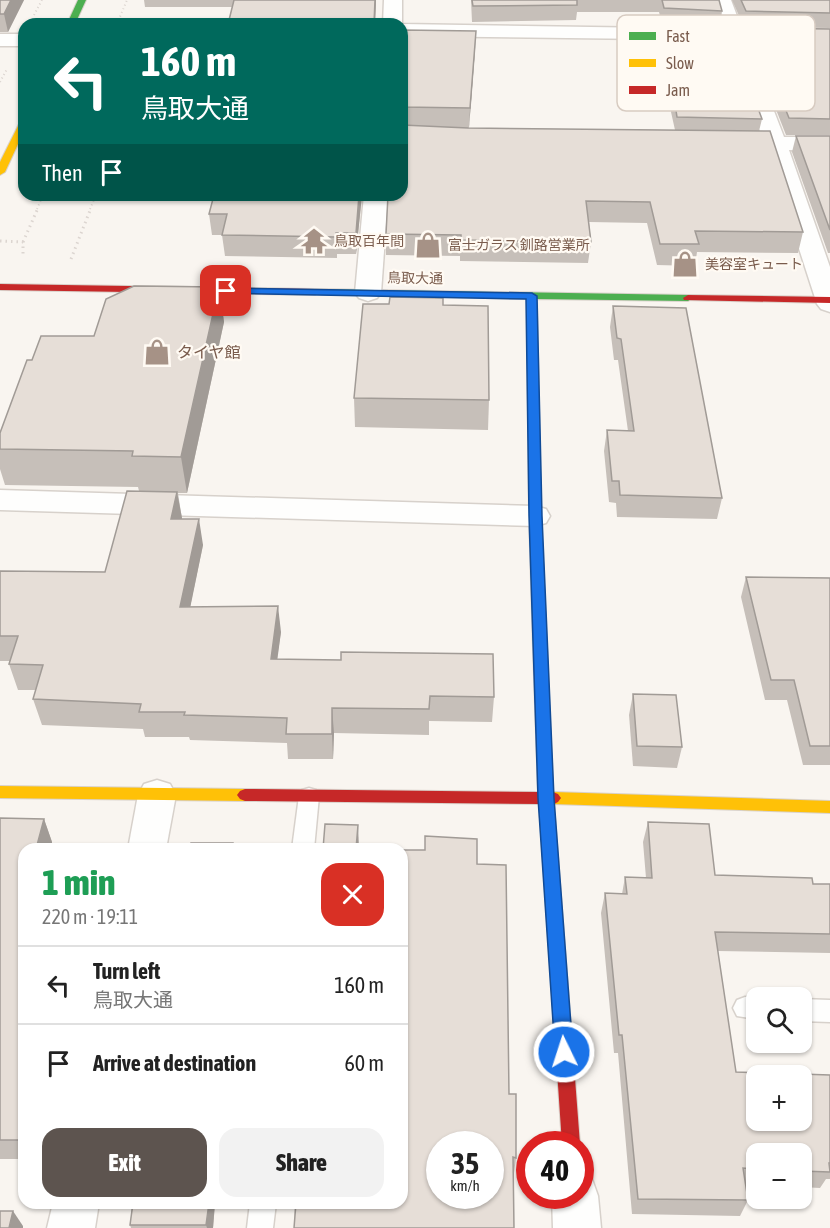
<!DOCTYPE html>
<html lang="en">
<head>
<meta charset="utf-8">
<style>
  :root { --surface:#fff; --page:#f2f2f2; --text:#222; --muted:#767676; --line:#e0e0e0; --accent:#5d544f }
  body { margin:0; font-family:"Asap Condensed","Noto Sans JP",sans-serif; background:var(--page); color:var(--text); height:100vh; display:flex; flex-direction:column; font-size:22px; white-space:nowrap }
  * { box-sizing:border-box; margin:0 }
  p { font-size:20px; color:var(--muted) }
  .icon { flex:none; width:33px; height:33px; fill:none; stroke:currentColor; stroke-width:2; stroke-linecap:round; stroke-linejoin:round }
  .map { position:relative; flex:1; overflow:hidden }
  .panel { position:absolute; left:18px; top:843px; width:390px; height:366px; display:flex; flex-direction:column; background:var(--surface); border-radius:18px; box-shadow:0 2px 4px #0004 }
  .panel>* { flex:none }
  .top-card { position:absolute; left:18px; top:18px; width:390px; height:183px; border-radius:18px; box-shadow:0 2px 4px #0004; background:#00695c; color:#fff; overflow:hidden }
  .tools { position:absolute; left:746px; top:987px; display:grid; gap:12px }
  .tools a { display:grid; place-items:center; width:66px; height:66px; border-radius:12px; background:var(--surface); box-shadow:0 2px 4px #0004; font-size:30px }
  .speed { position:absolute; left:426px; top:1131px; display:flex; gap:12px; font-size:30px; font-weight:700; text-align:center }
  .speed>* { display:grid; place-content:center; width:78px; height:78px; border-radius:50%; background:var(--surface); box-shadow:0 2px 4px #0004; line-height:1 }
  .speed small { font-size:15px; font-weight:400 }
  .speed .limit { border:9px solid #d22; background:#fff; color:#111 }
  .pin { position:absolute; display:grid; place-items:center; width:51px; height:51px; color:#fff; margin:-26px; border-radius:12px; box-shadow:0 3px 9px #0006 }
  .me { position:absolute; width:66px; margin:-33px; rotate:356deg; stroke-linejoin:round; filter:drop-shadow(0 0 4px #0008) }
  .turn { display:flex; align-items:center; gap:21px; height:126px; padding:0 24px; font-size:27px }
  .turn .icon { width:78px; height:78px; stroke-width:2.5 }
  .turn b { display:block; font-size:42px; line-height:51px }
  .then { display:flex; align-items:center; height:57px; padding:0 24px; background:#0003; gap:12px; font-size:22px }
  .round { display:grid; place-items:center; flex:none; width:63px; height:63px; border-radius:18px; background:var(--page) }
  .headline { display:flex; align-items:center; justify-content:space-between; height:102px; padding:0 24px }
  h1 { font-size:36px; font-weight:800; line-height:45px; color:#1e9e55 }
  .action { display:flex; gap:12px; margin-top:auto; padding:12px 24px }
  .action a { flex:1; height:69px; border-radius:18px; background:var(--accent); color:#fff; font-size:24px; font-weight:800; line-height:69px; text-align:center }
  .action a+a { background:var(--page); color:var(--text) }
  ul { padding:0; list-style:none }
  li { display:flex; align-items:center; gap:18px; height:78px; padding:0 24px; border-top:2px solid var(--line) }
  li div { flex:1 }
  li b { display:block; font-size:22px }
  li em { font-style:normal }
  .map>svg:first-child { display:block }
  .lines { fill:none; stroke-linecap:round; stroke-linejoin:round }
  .lane-casing { stroke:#d7d1cb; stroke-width:3 }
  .street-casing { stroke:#d7d1cb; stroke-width:3 }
  .fast-casing { stroke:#d9d2cb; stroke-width:2 }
  .slow-casing { stroke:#d9d2cb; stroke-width:2 }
  .jam-casing { stroke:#d9d2cb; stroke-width:2 }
  .path-far1 { stroke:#dcd5d0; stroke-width:2; stroke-dasharray:1 3; stroke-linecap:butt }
  .path { stroke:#dcd5d0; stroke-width:3; stroke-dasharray:1.5 4; stroke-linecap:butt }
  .lane { fill:#fefefd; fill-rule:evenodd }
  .street { fill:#fefefd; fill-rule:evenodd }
  .fast { fill:#4caf50; fill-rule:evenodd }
  .slow { fill:#ffc107; fill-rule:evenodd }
  .jam { fill:#c62828; fill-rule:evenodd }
  .wall { fill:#c6bfb9; fill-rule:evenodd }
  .shaded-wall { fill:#a19b96 }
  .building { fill:#e6ded7; stroke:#a19b96; stroke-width:1.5; fill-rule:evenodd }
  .route { fill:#1a73e8; stroke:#114b97; stroke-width:1.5 }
  .labels { text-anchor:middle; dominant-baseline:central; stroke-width:4.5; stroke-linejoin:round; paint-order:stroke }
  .far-poi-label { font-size:14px; fill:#7a5c4d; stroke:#fffaf3; text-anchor:start }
  .far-street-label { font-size:14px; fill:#7a5c4d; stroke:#fffaf3 }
  .poi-label { font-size:16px; fill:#7a5c4d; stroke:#fffaf3; text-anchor:start }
  .key { fill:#fffaf3; stroke:#d7cbc1; stroke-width:1.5 }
  .key-label { font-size:16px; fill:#7a5c4d }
</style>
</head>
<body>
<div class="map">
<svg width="830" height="1228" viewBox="0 0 830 1228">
  <rect width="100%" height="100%" fill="#f9f5f0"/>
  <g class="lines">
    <!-- lane casing -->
    <g class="lane-casing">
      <g id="lane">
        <polygon points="309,788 316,790 319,796 314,849 292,849 299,796 302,790"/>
        <polygon points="745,997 757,998 756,1019 737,1016 733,1008 737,1000"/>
        <polygon points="801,999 830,1000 830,1022 801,1021"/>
        <polygon points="250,1203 276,1203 273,1228 247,1228"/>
      </g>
    </g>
    <!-- street casing -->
    <g class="street-casing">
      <g id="street">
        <polygon points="384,0 402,0 402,24 723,29 713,0 731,0 742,29 830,30 830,42 747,41 784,137 830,137 830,151 789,150 830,267 830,312 821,309 817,304 767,150 720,148 717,143 720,138 762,137 727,40 402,36 402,24 383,24"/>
        <rect x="0" y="34" width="24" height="12"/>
        <polygon points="364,195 388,195 381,293 377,298 368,301 359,298 355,293"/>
        <polygon points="0,490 535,506 546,509 550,516 546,523 535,526 0,510"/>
        <polygon points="157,780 170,784 176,795 166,849 128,849 138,795 144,784"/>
        <polygon points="580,1175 592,1179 598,1196 601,1228 553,1228 552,1196 580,1196"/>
        <polygon points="53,1203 99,1203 95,1228 47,1228"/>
      </g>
    </g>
    <!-- fast casing -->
    <g class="fast-casing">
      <g id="fast">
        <polygon points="78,0 86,0 75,24 67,24"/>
        <polygon points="315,289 688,295 693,298 688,301 537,299 541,516 547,648 545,652 535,652 533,648 529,516 527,299 311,294 310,292"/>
      </g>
    </g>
    <!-- slow casing -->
    <g class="slow-casing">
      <g id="slow">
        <polygon points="24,119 24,131 5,172 0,175 0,162 20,122"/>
        <polygon points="0,786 245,789 250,791 253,795 250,799 245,801 0,798"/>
        <polygon points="553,792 830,801 830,813 553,804 548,802 545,798 548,794"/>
      </g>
    </g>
    <!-- jam casing -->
    <g class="jam-casing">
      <g id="jam">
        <polygon points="0,284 315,289 320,292 315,295 0,290"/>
        <polygon points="688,295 830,297 830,303 684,300 683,298"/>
        <polygon points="540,643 545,644 547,648 553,792 558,794 561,798 558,802 554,804 580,1144 562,1144 539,804 245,801 240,799 237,795 240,791 245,789 538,792 533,648 535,644"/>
      </g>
    </g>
    <!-- path-far1 -->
    <g class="path-far1">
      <polyline points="34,15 42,0"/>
      <polyline points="117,24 127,0"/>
      <polyline points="0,82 7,69"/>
      <polyline points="37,209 43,195"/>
      <polyline points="90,209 96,195"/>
    </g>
    <!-- path -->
    <g class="path">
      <polyline points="0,241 23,242 23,254 26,255"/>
      <polyline points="23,242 38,208"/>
      <polyline points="71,259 91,208"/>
    </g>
    <!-- lane -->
    <use href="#lane" class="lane"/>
    <!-- street -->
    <use href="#street" class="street"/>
    <!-- fast -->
    <use href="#fast" class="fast"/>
    <!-- slow -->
    <use href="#slow" class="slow"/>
    <!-- jam -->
    <use href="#jam" class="jam"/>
  </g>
  <!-- wall -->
  <g class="wall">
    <polygon points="0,0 24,0 8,32 0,32"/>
    <polygon points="144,0 376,0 375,24 228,24 232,7 145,7"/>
    <polygon points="471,0 719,0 722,11 720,27 662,23 659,12 577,12 576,20 472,22"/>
    <polygon points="732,0 830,0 830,28 744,27"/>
    <polygon points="688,27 762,119 759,131 803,232 798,253 697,252 695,266 657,265 647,223 589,222 591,242 588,263 460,261 460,256 386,255 386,234 402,195 402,30 475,50 469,128 675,130 671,112 674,97 675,97 677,81 694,81 686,42"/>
    <polygon points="753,28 830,29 830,135 786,135 750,43"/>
    <polygon points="796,136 830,136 830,253 828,253 792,152"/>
    <polygon points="214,195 362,195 356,254 337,254 337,258 225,256 222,235 212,235 209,214"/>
    <polygon points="219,287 224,322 187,493 178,493 182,519 203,545 190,607 281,632 277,659 494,697 492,722 429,721 429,735 334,733 333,759 288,759 287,743 190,740 189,737 145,737 143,729 42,725 33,699 36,690 18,690 9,664 10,661 0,661 0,571 105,572 139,491 138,487 5,485 0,469 0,433 32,360"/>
    <polygon points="443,305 489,400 488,430 355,427 354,398"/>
    <polygon points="613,306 722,498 717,519 617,517 616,503 609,502 604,451 607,430 628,431 618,360 614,360 610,327"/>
    <polygon points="746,577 830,578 830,765 803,765 787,700 765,700 741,597"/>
    <polygon points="633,694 682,747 677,768 633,766 629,715"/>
    <polygon points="0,818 44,819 52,842 51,849 24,849 24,1159 0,1159"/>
    <polygon points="648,822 715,875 813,884 830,884 830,953 718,951 736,1072 830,1075 830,1179 826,1179 820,1188 801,1187 801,1154 756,1154 756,1185 745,1185 748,1200 740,1216 632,1214 618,1053 614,1053 601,913 605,893 622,894 625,877 646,878 643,842"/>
    <path d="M425,836L477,839V864L506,865L509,1094H516V1158L514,1173V1228H294L295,1203H402V850H425ZM440,1144H490V1196H440Z"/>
    <polygon points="106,1203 215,1203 213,1228 131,1228 130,1225 132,1207 108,1207"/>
  </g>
  <!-- shaded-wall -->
  <g class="shaded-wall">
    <polygon points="11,0 24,0 8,32 4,14"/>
    <polygon points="375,0 376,0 375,24 374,24"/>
    <polygon points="476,31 475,50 469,128 470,108"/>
    <polygon points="359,195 362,195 356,254 356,233"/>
    <polygon points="219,287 224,322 187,493 181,457"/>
    <polygon points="177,492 182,518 176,544 171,519"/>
    <polygon points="199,519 203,545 185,633 180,607"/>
    <polygon points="278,606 281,632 274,684 271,659"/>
    <polygon points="332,708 334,733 333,759 332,734"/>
    <polygon points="44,819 52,842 51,849 36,849"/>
    <polygon points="358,825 359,849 356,849"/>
    <polygon points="209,1203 215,1203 213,1228 207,1228 206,1225"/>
    <polygon points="13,1211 23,1226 23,1228 9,1228"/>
  </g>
  <!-- building -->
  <g class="building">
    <polygon points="0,0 11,0 4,14 0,14"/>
    <polygon points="234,0 375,0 374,24 228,24"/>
    <polygon points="472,0 577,0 577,5 473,6"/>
    <polygon points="662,0 719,0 722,11 664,8"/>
    <polygon points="741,0 830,0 830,13 746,11"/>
    <polygon points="688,27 728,28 762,119 677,117 674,97 680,97 677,81 699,81"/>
    <polygon points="753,28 830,29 830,119 789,118"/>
    <polygon points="402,30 476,31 470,108 402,107"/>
    <polygon points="402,125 468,128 770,131 803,232 695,231 699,244 660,244 650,202 586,201 591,242 461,240 461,235 386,234 388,195 402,195"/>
    <polygon points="796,136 830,136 830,230"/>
    <polygon points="214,195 359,195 356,233 336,233 336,237 222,235 227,214 209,214"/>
    <polygon points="134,286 219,287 181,457 132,456 133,451 0,449 0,433 27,360 32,360 41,336 94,336 106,299"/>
    <polygon points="390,297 443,298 443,305 488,306 489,400 354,398 363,304 389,304"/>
    <polygon points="613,306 686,308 722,498 620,495 619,481 612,481 607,430 634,431 621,339 617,338"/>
    <polygon points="127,491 177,492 171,519 199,519 180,607 278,606 271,659 341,660 341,652 493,654 494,697 430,696 429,709 332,708 332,734 286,734 287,718 184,715 185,712 139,712 141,704 33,699 43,665 9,664 18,636 0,636 0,571 105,572"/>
    <polygon points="746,577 830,578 830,746 810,746 794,680 771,680"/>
    <polygon points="633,694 676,695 682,747 637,746"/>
    <polygon points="0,818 44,819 36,849 24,849 24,894 22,902 24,902 24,997 21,1008 24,1008 24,1140 0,1140"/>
    <path d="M648,822L709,824L715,875L812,878L813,884H830V934L715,932L736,1072L830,1075V1163H829L830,1172L801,1171V1154H756V1169L743,1168L748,1200L638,1199L622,1035H619L605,893L627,894L625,877L652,878ZM756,1076H801V1120H756Z"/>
    <polygon points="325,824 358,825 356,849 369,849 323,849"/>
    <path d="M425,836L477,839V864L506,865L509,1094H516V1158L513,1157L514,1228H294L296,1203H402V850H425ZM440,1144H490V1196H440Z"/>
    <polygon points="191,843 233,843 233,849 190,849"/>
    <polygon points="133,1203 209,1203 206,1225 130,1225"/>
    <polygon points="0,1211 13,1211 9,1228 0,1228"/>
  </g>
  <!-- route -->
  <polygon class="route" points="226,288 532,293 537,296 542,516 554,798 573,1052 571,1058 564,1061 558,1058 555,1052 538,798 529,516 526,299 222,293 222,289"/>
  <!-- icons -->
  <defs>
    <g id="temple-bare" transform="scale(2.07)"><path d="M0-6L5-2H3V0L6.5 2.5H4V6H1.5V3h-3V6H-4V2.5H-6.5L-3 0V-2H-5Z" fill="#a69286" stroke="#fffaf3" stroke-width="2.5" paint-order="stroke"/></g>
    <g id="shop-bare" transform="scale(2.07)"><path d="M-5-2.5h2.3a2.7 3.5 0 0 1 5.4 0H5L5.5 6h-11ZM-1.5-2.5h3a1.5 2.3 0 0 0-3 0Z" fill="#a69286" stroke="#fffaf3" stroke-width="2.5" paint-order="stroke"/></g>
  </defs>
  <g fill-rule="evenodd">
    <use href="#temple-bare" x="314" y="241"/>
    <use href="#shop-bare" x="428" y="245"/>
    <use href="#shop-bare" x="685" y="264"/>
    <use href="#shop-bare" x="157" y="352"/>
  </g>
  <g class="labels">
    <!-- far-poi labels -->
    <g class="far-poi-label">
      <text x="334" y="241">鳥取百年間</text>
      <text x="448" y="245">富士ガラス 釧路営業所</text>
      <text x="705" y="264">美容室キュート</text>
    </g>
    <!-- far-street labels -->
    <g class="far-street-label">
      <text transform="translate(415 278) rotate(1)">鳥取大通</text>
    </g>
    <!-- poi labels -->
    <g class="poi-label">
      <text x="177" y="352">タイヤ館</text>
    </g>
  </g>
  <!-- legend -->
  <rect x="617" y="15" width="198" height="96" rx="9" class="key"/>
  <rect x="629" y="32" width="27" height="8" fill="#4caf50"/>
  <rect x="629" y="59" width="27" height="8" fill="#ffc107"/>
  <rect x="629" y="86" width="27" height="8" fill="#c62828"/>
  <g class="key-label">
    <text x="666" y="42">Fast</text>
    <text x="666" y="69">Slow</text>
    <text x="666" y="96">Jam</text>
  </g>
</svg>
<div class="tools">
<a><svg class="icon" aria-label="search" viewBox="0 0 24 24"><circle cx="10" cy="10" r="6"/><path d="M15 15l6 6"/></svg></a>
<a>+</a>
<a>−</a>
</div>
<div class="speed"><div>35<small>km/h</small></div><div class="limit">40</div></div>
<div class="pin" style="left:226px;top:291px;background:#d93025"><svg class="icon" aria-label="arrive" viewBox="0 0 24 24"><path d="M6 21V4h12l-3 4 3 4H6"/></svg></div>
<svg class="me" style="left:564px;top:1052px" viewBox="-20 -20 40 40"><circle r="17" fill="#1a73e8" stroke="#fff" stroke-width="3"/><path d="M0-11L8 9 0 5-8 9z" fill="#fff"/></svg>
<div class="top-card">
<div class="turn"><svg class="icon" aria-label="left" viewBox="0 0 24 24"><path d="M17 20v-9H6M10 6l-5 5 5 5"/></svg><div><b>160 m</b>鳥取大通</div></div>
<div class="then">Then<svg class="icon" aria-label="arrive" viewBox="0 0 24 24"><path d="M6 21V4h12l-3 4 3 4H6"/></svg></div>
</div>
<section class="panel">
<div class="headline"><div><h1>1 min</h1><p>220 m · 19:11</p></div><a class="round" style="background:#d93025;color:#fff"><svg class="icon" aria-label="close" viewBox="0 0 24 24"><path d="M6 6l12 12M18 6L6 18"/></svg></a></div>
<ul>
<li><svg class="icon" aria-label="left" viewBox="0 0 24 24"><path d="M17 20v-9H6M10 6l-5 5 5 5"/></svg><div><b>Turn left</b><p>鳥取大通</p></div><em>160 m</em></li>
<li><svg class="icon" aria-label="arrive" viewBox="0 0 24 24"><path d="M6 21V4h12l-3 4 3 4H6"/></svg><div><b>Arrive at destination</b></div><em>60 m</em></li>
</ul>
<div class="action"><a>Exit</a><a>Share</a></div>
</section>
</div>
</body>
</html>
